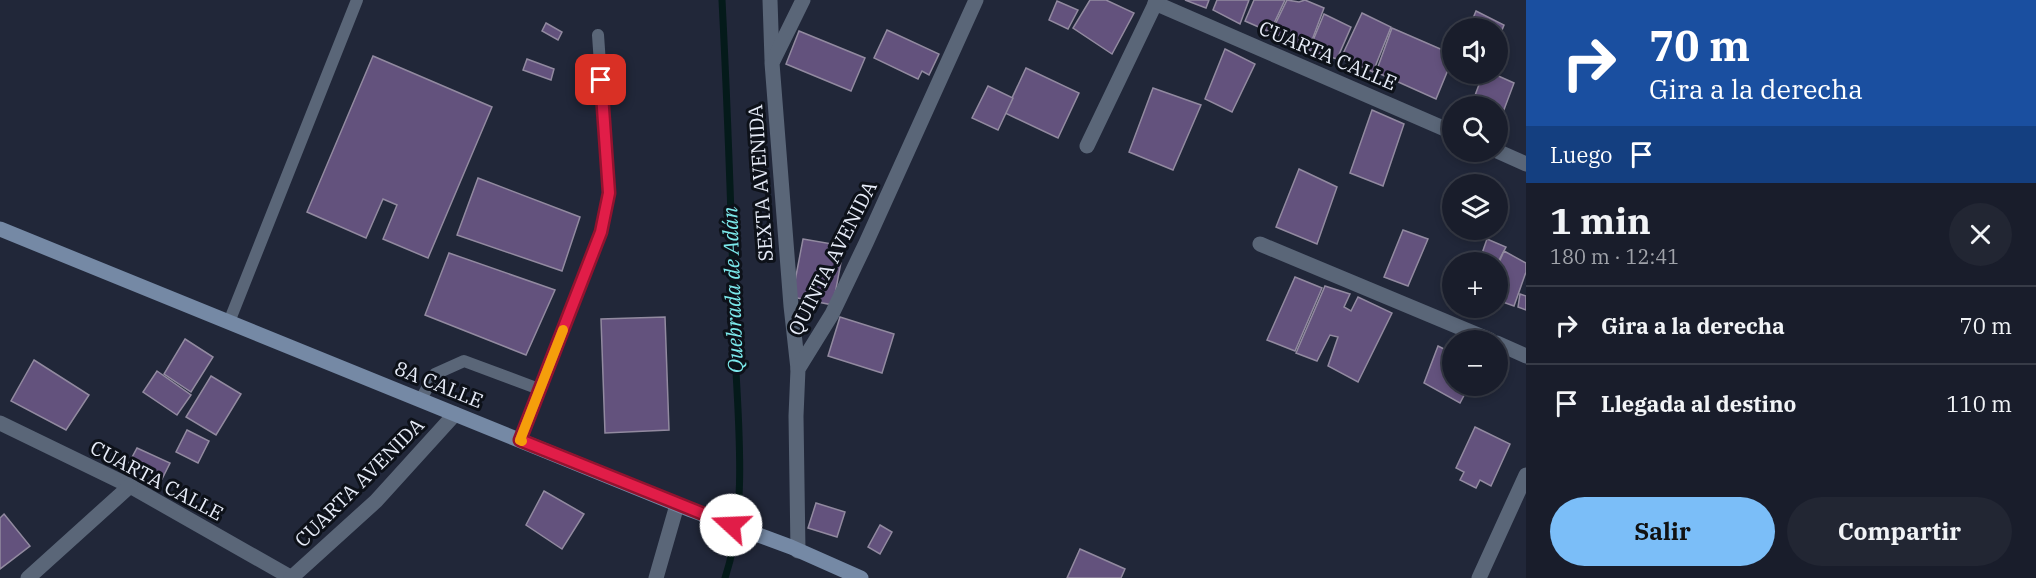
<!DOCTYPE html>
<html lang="es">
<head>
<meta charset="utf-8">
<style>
  :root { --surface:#191d2b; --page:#222633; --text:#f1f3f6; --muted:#9fa2a9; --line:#373b47; --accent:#7bbef8 }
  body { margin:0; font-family:"IBM Plex Serif",serif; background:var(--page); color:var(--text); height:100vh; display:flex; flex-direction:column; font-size:22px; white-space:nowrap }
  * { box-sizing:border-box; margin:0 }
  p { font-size:20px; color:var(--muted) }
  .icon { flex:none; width:33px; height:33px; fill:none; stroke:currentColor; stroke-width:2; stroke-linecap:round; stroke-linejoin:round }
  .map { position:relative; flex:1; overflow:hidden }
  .side { display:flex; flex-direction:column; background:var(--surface); width:510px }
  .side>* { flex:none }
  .guide { background:#1a4fa0; color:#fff; overflow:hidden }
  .tools { position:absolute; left:1442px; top:18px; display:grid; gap:12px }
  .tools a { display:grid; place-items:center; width:66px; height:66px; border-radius:50%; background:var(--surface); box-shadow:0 3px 9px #0003,0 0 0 2px var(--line); font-size:30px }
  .pin { position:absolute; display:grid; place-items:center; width:51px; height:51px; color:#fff; margin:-26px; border-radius:12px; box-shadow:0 3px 9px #0006 }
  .me { position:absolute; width:66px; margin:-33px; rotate:290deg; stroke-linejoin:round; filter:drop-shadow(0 0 4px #0008) }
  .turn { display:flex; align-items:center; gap:21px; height:126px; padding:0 24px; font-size:27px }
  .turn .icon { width:78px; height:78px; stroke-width:2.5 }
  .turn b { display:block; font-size:42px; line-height:51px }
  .then { display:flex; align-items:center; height:57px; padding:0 24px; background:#0003; gap:12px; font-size:22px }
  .round { display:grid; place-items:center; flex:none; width:63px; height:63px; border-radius:32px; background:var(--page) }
  .overview { display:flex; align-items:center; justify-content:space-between; height:102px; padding:0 24px }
  h1 { font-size:36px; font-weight:800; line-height:45px }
  .action { display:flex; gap:12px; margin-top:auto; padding:12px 24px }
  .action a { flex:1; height:69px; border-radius:36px; background:var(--accent); color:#111; font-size:24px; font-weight:800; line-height:69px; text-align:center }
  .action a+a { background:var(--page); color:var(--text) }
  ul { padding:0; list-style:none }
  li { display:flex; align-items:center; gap:18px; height:78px; padding:0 24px; border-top:2px solid var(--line) }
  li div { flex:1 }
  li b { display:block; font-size:22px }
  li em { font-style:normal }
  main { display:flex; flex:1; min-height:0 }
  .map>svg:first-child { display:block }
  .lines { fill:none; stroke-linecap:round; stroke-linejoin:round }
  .stream { stroke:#041a1a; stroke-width:7 }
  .building { fill:#63527d; stroke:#928aa0; stroke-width:1.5 }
  .lane { stroke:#5a6678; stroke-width:12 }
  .street { stroke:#5a6678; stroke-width:15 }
  .secondary { stroke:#7589a5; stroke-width:15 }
  .route-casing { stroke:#92132f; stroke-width:15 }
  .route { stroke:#e11d48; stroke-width:10 }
  .slow { stroke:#f59e0b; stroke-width:10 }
  .labels { text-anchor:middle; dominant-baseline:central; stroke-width:6; stroke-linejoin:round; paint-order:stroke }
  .street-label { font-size:20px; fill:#e7ecf8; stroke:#0d1119 }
  .water-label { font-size:21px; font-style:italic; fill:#7ceaec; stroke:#0d1119 }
</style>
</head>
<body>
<main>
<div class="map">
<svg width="1526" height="578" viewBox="0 0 1526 578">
  <rect width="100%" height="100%" fill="#212739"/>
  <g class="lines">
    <!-- stream -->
    <path class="stream" d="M722,0C728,117 732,234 735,351C738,423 748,509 725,578"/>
  </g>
  <!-- building -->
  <g class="building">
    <polygon points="1090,0 1106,0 1134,13 1112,54 1073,28"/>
    <polygon points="1185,0 1209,0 1206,8"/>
    <polygon points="1217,0 1249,0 1240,24 1213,10"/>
    <polygon points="1254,0 1285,0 1270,32 1245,21"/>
    <polygon points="1287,0 1299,2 1305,0 1324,8 1308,51 1286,42 1285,37 1271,33"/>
    <polygon points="1057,1 1078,10 1068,29 1049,20"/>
    <polygon points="1476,11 1504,25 1497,42 1497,28 1469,28"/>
    <polygon points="1362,13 1391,27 1373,72 1341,58"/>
    <polygon points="1324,14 1351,27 1337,59 1309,50"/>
    <polygon points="546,23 562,32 558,40 542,31"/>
    <polygon points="1392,28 1452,54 1452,60 1436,99 1376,72"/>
    <polygon points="887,30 939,54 929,75 922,71 918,79 874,58"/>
    <polygon points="799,31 865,58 851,91 786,64"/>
    <polygon points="1225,49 1255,64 1232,112 1205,99"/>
    <polygon points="373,56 492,107 428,258 383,239 397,205 383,199 366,238 307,212"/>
    <polygon points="527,59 554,69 551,80 523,70"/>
    <polygon points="1026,68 1079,93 1058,138 1005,113"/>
    <polygon points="1483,74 1494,74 1514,83 1499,123 1497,122 1497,106 1471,106"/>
    <polygon points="988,86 1013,98 998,130 972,118"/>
    <polygon points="1153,88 1201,105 1173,170 1129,152"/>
    <polygon points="1372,110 1404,124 1383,186 1350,173"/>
    <polygon points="1299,169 1337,187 1317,244 1276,227"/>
    <polygon points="478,178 580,217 562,271 457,235"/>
    <polygon points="1403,230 1428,239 1408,286 1384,277"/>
    <polygon points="803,239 844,246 833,305 792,297"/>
    <polygon points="1487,239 1506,247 1497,264 1479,262"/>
    <polygon points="1504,251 1526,263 1526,272 1514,306 1497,300 1497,267"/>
    <polygon points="449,253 555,290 526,355 425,315"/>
    <polygon points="1295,277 1322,288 1295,351 1267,340"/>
    <polygon points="1325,286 1350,294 1344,307 1351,311 1358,297 1392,313 1358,382 1328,366 1338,337 1330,335 1317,361 1296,353"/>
    <polygon points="1520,294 1526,296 1526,310 1518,307"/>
    <polygon points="665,317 669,430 605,433 601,319"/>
    <polygon points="840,317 894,334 882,373 828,356"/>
    <polygon points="185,339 213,357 191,392 164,374"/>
    <polygon points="1438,346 1452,353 1452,386 1469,386 1460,403 1424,383"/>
    <polygon points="34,360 89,395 66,430 11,401"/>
    <polygon points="157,371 191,395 177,415 143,392"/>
    <polygon points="211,376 241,394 216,435 186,417"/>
    <polygon points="1475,427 1510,444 1491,486 1480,480 1476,488 1460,480 1464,472 1456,468"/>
    <polygon points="187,430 209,441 198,463 176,452"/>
    <polygon points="137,448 170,463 162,479 129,463"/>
    <polygon points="544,491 584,514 562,549 526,525"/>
    <polygon points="816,503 845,512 837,537 808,528"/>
    <polygon points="4,514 30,546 0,569 0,518"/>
    <polygon points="880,525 892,532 880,554 868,547"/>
    <polygon points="1080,549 1125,569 1121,578 1067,578"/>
  </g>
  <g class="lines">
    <!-- lane -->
    <g class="lane">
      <polyline points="229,322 357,0"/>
      <polyline points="421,399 435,374 464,361 539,389"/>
      <polyline points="520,440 601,232 609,193 598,35"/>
    </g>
    <!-- street -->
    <g class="street">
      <polyline points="770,0 772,60"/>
      <polyline points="1155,3 1452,132"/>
      <polyline points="1087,146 1157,0"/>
      <polyline points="1497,151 1526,164"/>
      <polyline points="1260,244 1490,340"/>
      <polyline points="1497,343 1526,356"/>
      <polyline points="798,369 791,306 772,63 803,0"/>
      <polyline points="0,423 130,486 292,578"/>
      <polyline points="798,551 796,416 798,369 832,314 866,243 976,0"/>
      <polyline points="28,578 130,486"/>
      <polyline points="291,578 376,501 455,414"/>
      <polyline points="656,578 677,505"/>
      <polyline points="1479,578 1526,475"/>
    </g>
    <!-- secondary -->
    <polyline class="secondary" points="0,229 691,510 791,547 861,578"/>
  </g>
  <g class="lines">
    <!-- route casing -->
    <g class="route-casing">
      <polyline id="route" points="601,80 609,193 601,232 520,440 731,525"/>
    </g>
    <!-- route -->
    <use href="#route" class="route"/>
    <!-- slow -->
    <polyline class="slow" points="522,441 520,440 563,330"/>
  </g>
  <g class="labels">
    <!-- street labels -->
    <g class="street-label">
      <text transform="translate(1328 55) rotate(23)">CUARTA CALLE</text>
      <text transform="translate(760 183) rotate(-94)">SEXTA AVENIDA</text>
      <text transform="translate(832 258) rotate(-63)">QUINTA AVENIDA</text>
      <text transform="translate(439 384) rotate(22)">8A CALLE</text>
      <text transform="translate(157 480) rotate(28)">CUARTA CALLE</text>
      <text transform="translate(359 482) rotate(-45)">CUARTA AVENIDA</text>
    </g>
    <!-- water labels -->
    <g class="water-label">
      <text transform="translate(732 290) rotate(-92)">Quebrada de Adán</text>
    </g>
  </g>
</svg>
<div class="tools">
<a><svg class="icon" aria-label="sound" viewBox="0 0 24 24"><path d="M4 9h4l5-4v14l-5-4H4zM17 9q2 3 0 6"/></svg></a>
<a><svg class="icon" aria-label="search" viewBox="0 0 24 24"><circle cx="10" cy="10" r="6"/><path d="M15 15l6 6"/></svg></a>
<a><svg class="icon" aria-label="layers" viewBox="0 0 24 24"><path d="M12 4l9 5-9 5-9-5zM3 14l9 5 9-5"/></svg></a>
<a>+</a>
<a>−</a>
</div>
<div class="pin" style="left:601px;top:80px;background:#d93025"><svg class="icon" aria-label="arrive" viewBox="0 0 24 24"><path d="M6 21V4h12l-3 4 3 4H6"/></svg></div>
<svg class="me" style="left:731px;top:525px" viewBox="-20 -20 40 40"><circle r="19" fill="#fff"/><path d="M0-13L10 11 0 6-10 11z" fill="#e11d48"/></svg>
</div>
<section class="side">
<div class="guide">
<div class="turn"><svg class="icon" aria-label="right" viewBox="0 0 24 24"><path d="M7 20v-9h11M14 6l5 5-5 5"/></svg><div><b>70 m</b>Gira a la derecha</div></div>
<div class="then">Luego<svg class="icon" aria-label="arrive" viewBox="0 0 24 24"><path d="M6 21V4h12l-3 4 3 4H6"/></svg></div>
</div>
<div class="overview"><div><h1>1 min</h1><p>180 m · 12:41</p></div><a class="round"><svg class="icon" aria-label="close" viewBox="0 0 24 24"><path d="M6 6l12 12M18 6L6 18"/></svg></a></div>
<ul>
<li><svg class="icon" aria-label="right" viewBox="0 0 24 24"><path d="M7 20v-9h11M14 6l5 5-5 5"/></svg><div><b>Gira a la derecha</b></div><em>70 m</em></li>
<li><svg class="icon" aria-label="arrive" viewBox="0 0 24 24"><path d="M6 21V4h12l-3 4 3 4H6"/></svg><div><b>Llegada al destino</b></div><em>110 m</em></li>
</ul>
<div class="action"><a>Salir</a><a>Compartir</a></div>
</section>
</main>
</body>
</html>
